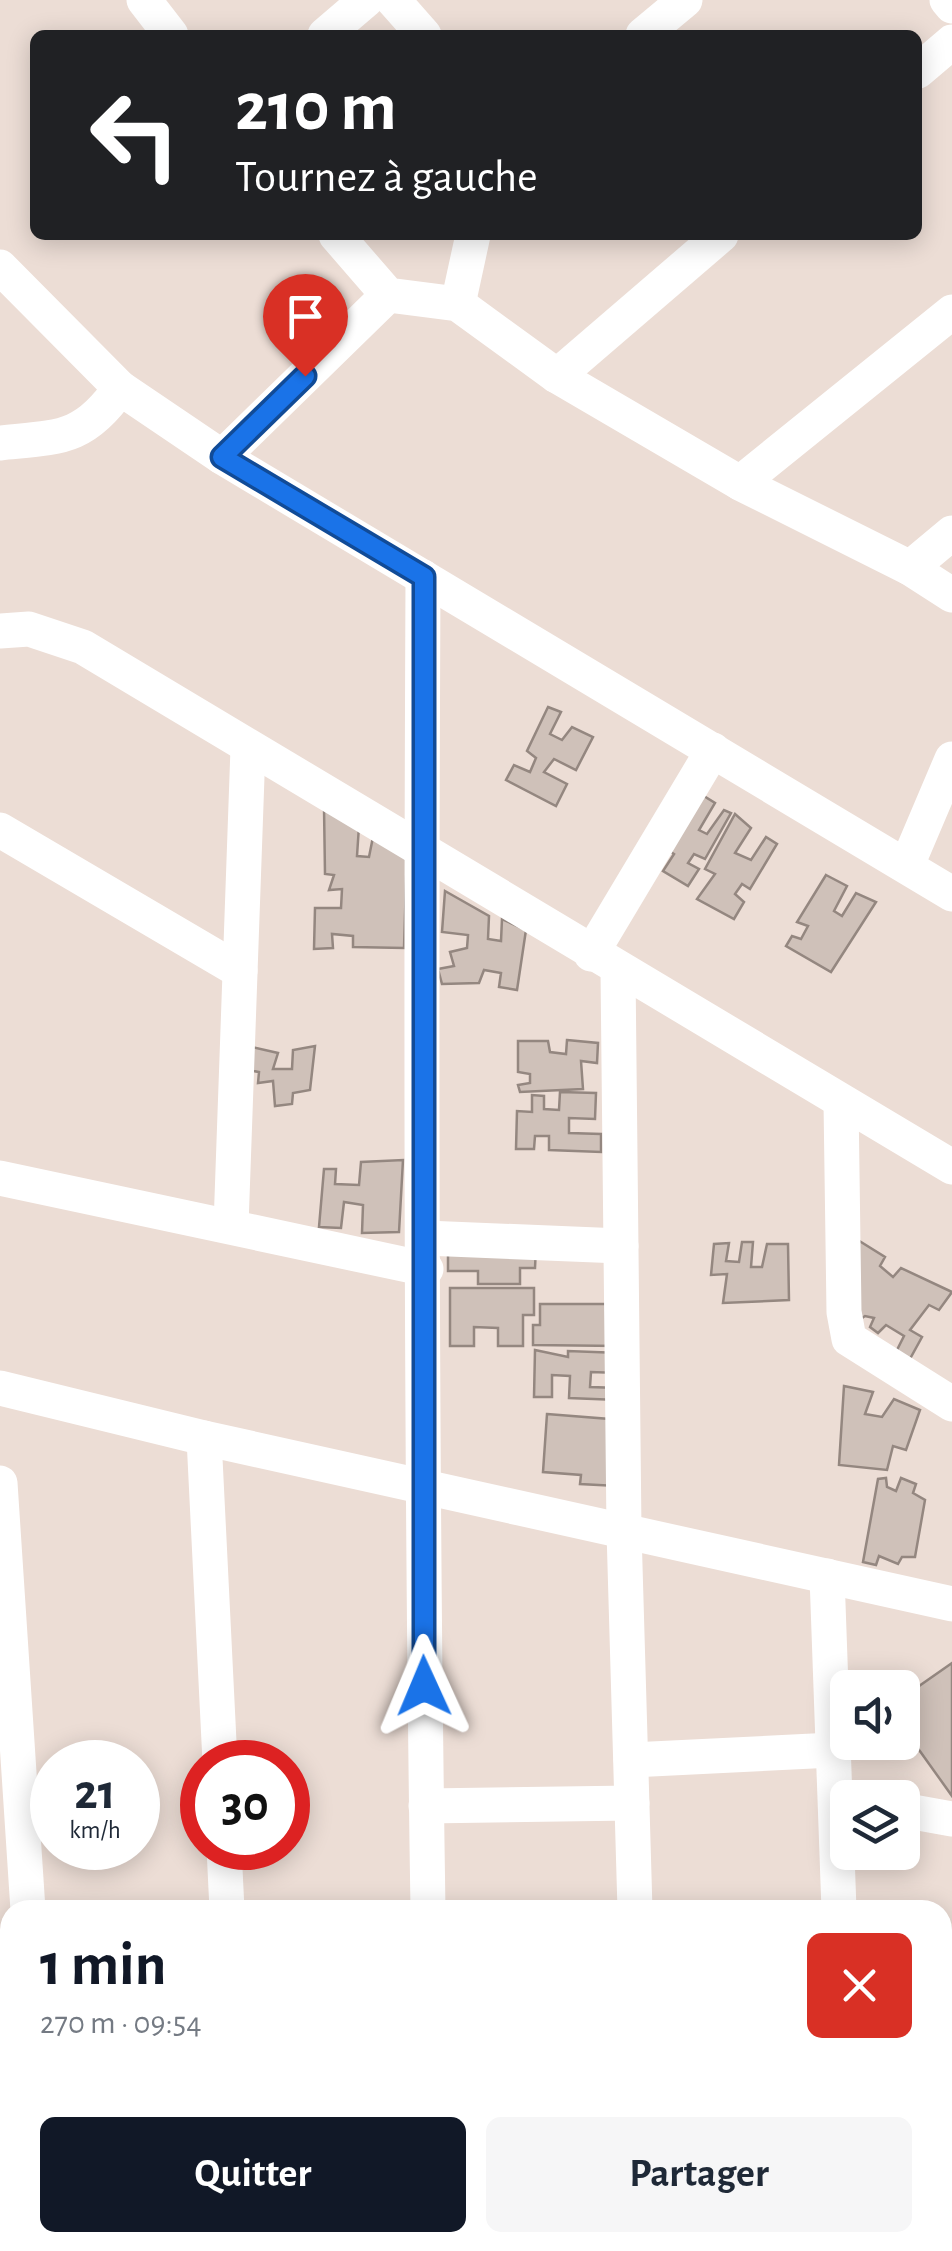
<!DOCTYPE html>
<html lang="fr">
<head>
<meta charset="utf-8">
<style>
  :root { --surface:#fff; --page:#f6f6f7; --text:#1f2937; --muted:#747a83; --accent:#111827 }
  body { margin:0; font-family:"Alegreya Sans",sans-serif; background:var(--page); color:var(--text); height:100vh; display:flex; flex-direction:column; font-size:38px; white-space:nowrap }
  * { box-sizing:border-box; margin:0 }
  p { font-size:32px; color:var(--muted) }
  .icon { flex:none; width:55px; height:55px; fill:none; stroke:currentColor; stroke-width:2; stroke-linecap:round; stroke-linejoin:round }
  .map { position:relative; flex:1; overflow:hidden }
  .details { position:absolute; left:0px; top:1900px; width:952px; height:352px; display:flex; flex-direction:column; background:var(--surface); border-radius:30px 30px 0 0; box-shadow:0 5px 25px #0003 }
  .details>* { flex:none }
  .guide { position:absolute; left:30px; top:30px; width:892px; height:210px; border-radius:15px; box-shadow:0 5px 25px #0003; background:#202124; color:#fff; overflow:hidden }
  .tools { position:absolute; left:830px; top:1670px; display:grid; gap:20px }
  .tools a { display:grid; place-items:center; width:90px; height:90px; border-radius:15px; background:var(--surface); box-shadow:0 5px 25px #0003; font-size:50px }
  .speed { position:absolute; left:30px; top:1740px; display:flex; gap:20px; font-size:50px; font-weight:700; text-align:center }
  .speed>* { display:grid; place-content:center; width:130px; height:130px; border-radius:50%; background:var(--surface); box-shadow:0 5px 25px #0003; line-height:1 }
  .speed small { font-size:25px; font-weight:400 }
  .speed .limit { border:15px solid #d22; background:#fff; color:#111 }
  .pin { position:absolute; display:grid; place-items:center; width:85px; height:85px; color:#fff; margin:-102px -42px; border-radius:50% 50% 50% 0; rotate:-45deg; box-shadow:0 0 10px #0007 }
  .pin .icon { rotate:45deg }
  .me { position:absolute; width:110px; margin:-55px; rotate:359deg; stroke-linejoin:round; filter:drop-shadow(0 0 8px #0008) }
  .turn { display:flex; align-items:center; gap:35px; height:210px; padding:0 40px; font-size:45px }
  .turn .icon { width:130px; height:130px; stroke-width:2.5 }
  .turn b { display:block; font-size:70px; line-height:85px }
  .round { display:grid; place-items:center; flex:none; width:105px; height:105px; border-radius:15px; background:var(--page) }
  .headline { display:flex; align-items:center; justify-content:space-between; height:170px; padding:0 40px }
  h1 { font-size:60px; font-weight:700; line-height:75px; color:var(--accent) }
  .cta { display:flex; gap:20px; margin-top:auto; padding:20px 40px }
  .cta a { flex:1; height:115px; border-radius:15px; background:var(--accent); color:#fff; font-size:40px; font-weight:700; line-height:115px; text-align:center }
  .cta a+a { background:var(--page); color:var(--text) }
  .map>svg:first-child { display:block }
  .building { fill:#cfc1b9; stroke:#948780; stroke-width:2.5 }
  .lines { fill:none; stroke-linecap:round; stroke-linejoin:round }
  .minor { stroke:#fff; stroke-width:35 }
  .route-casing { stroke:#114b97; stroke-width:25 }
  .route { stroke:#1a73e8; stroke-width:18 }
</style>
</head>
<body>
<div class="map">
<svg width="952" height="2251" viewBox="0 0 952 2251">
  <rect width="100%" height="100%" fill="#ecddd5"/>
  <!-- building -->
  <g class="building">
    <polygon points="548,707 561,712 550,734 562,740 572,727 593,737 576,770 554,759 544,772 567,784 556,806 506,780 514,765 530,772 536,758 527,751"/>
    <polygon points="691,788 715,803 699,830 707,834 724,810 731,813 705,859 694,854 688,863 699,869 688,886 663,871 674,854 658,843"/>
    <polygon points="324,807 359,826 357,856 369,857 374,832 407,850 404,948 353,947 353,936 332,934 333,948 314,949 315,908 341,908 342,889 329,890 334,875 325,874"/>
    <polygon points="735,814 751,828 735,853 751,860 766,837 777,844 750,889 742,884 735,894 744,902 734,919 697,899 715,874 705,869"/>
    <polygon points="826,875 847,886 834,911 842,916 856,893 876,902 831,972 786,946 792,936 801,939 808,926 797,922"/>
    <polygon points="445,891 489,916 488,939 501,941 502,919 526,930 517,990 499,987 501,973 484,970 479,983 442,984 438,969 454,966 450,952 467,948 468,935 442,932"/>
    <polygon points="567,1040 598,1043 597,1063 581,1061 583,1089 520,1092 518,1085 530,1083 530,1074 518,1072 518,1041 548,1041 550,1052 566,1054"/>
    <polygon points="247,1046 278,1053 273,1069 292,1069 293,1050 315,1046 310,1090 293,1093 292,1104 275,1106 273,1081 258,1083 259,1072 242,1069"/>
    <polygon points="560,1092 596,1093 595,1119 569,1118 569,1133 601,1134 601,1152 549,1150 549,1136 535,1136 534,1149 516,1149 517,1111 532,1112 532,1095 544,1096 544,1109 559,1110"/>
    <polygon points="403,1160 399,1232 362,1233 363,1205 344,1202 341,1228 319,1227 324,1169 336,1169 335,1184 359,1185 361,1162"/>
    <polygon points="853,1237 885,1257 880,1266 893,1277 901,1268 952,1292 939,1310 929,1305 910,1330 922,1337 906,1366 894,1356 904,1336 886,1325 878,1333 870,1327 874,1318 865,1316 852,1325"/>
    <polygon points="742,1242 753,1242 751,1267 762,1267 767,1244 788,1244 789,1300 723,1303 727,1274 711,1275 714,1244 729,1243 726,1261 739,1262"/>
    <polygon points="448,1247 536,1247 535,1268 520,1268 520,1284 478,1284 478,1271 448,1271"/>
    <polygon points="450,1288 534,1288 534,1315 523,1315 523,1346 498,1346 498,1328 474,1327 474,1346 450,1346"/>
    <polygon points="540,1304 618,1304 618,1346 533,1345 533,1325 540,1325"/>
    <polygon points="535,1350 568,1357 568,1351 620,1353 619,1373 591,1372 590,1387 619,1388 618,1400 569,1398 570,1376 552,1375 552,1397 534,1397"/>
    <polygon points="844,1386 873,1392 865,1414 882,1417 894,1399 920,1410 906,1450 893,1446 887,1470 839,1465"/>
    <polygon points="547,1414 622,1420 617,1486 580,1484 581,1475 543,1472"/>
    <polygon points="886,1478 887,1487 896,1491 901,1478 916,1484 913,1493 925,1500 915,1557 902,1557 898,1564 879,1556 876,1565 863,1562 878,1479"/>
    <polygon points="952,1663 952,1796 902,1726 902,1698"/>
  </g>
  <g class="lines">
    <!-- minor -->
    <g class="minor">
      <polyline points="144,0 171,35"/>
      <polyline points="393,0 424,35"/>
      <polyline points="947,0 952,6"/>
      <polyline points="325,35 366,0"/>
      <polyline points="643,35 685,0"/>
      <polyline points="918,71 952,42"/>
      <polyline points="336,235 388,295 458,304 557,376 740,483 910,568 952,595"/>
      <polyline points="0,267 120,388 222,457 952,894"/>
      <polyline points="458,304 473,235"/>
      <polyline points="557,376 721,235"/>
      <path d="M0,443C59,437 84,440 120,388"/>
      <polyline points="222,457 388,295"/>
      <polyline points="740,483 952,312"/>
      <polyline points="910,568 952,533"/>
      <path d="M423,577C421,1021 421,1466 428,1910"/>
      <polyline points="0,631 29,629 83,647 952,1167"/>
      <polyline points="0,830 240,971"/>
      <polyline points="907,865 952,759"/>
      <polyline points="591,954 713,750"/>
      <polyline points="618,970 624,1531 635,1910"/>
      <polyline points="841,1102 844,1312 849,1339 952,1404"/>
      <polyline points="0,1178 426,1269"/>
      <polyline points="231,1226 248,748"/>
      <polyline points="425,1238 621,1246"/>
      <polyline points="0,1388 204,1438 952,1604"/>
      <polyline points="204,1438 220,1762"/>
      <polyline points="0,1483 28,1910"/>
      <polyline points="827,1576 839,1910"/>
      <polyline points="631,1760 833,1750"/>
      <polyline points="426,1806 632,1803"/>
      <polyline points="902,1810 952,1819"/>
      <polyline points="224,1848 227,1910"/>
      <polyline points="942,2019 952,2021"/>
      <polyline points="942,2220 952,2222"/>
      <polyline points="0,2248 16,2251"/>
      <polyline points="399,2251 401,2242"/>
    </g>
  </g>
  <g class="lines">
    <!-- route casing -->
    <g class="route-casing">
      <polyline id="route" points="305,376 222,457 424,577 424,1686"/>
    </g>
    <!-- route -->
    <use href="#route" class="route"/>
  </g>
</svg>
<div class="tools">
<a><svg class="icon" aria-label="sound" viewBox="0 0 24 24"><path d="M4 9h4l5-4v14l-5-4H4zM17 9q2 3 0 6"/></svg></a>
<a><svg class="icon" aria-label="layers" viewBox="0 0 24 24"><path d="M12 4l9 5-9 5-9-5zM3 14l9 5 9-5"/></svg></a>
</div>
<div class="speed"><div>21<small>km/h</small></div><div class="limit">30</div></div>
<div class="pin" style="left:305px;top:376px;background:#d93025"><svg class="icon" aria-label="arrive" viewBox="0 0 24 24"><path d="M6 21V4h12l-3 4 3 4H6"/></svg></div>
<svg class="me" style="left:424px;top:1686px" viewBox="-20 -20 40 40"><path d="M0-17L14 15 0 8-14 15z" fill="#1a73e8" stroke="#fff" stroke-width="4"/></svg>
<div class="guide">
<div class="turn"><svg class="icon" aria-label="left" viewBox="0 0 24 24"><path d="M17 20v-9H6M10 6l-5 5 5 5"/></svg><div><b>210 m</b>Tournez à gauche</div></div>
</div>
<section class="details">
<div class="headline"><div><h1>1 min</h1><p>270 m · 09:54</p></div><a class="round" style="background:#d93025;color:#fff"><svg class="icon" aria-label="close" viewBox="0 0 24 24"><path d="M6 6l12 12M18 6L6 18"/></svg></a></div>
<div class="cta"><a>Quitter</a><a>Partager</a></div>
</section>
</div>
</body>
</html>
